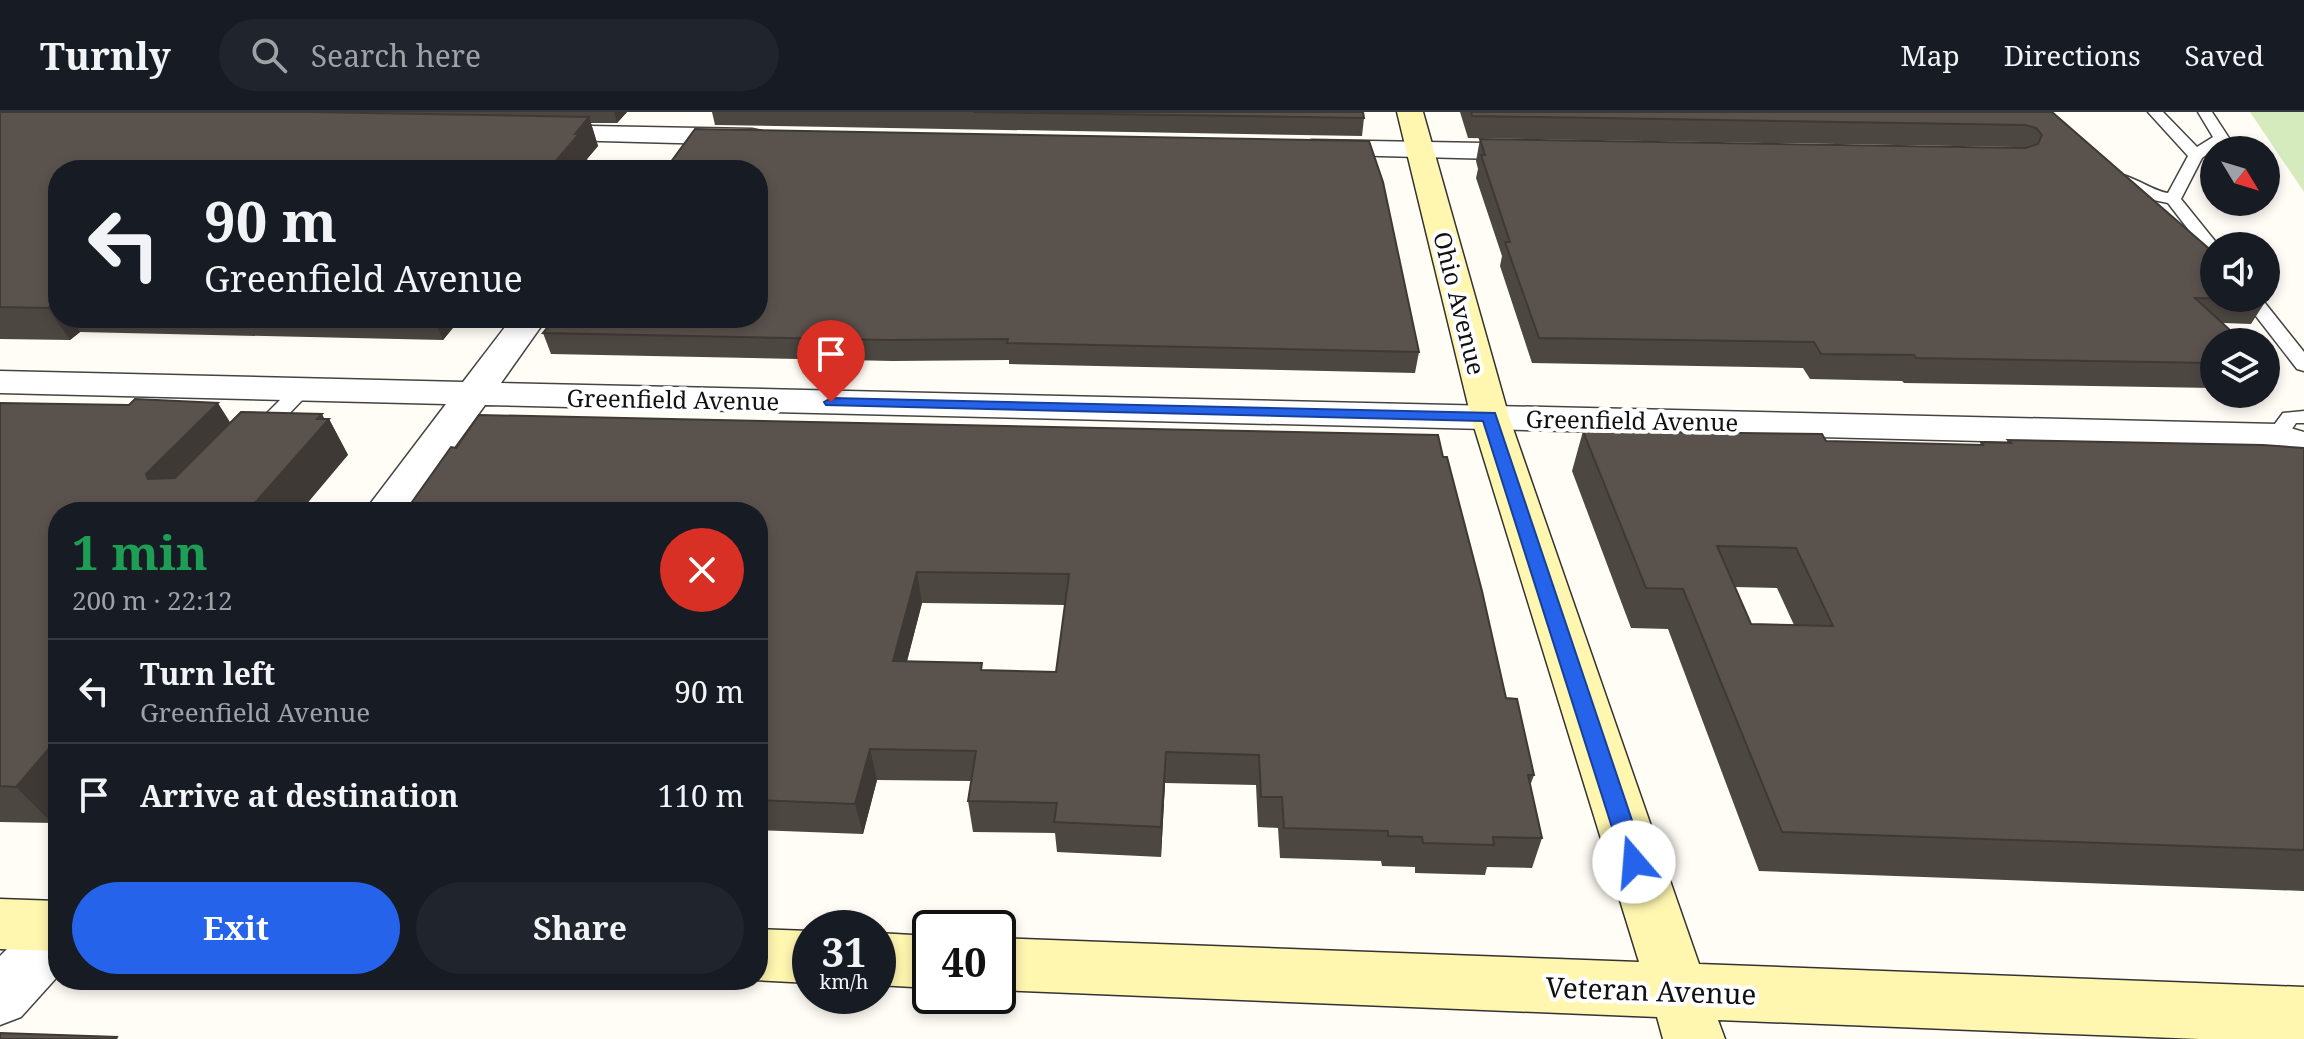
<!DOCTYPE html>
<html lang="en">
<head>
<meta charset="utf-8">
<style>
  :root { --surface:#171b24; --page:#20242c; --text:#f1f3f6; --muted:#9ea1a6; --line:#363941; --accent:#2563eb }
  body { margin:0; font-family:"Noto Serif",serif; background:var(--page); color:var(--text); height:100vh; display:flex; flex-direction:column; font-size:30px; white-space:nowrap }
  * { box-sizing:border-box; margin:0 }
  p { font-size:26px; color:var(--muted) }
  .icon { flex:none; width:44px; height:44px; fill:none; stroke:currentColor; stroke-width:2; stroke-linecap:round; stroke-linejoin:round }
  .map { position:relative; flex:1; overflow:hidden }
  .sheet { position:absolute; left:48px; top:390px; width:720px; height:488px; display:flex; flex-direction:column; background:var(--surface); border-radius:32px; box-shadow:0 4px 12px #0003 }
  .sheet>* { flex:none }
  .banner { position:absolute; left:48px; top:48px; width:720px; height:168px; border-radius:32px; box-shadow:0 4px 12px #0003; background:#171b24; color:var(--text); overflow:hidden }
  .needle { width:52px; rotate:128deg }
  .fabs { position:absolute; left:2200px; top:24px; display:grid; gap:16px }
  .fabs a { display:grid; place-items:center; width:80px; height:80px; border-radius:50%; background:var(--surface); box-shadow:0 4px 12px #0003; font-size:40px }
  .speed { position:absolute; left:792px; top:798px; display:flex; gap:16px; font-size:40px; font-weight:700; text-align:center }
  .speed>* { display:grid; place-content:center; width:104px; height:104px; border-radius:50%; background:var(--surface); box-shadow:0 4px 12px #0003; line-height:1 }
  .speed small { font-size:20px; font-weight:400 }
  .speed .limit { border:4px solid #111; border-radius:12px; background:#fff; color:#111 }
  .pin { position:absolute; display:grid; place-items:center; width:68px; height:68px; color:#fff; margin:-82px -34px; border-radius:50% 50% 50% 0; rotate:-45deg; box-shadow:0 0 8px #0007 }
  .pin .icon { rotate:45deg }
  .me { position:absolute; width:88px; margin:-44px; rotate:342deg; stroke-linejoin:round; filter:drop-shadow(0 0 6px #0008) }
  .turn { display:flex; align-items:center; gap:28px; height:168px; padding:0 24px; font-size:36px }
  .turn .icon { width:104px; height:104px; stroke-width:2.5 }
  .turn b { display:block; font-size:56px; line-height:68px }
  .round { display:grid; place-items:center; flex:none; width:84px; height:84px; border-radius:42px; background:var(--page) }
  .headline { display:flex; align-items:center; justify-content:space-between; height:136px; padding:0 24px }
  h1 { font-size:48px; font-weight:700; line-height:60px; color:#1e9e55 }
  .cta { display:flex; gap:16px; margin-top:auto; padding:16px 24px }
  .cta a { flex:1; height:92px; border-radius:48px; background:var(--accent); color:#fff; font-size:32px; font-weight:700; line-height:92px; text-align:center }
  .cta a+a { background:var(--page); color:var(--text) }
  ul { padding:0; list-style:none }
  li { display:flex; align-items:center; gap:24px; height:104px; padding:0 24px; border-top:2px solid var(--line) }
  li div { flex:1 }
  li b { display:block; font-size:30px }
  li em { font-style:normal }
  header { display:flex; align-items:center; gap:48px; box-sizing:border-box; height:112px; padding:0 40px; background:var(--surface); border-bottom:2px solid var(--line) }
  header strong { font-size:38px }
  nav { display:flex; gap:44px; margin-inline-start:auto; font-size:28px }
  .search { width:560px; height:72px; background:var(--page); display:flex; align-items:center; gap:20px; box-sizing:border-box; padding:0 28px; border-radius:44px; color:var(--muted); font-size:30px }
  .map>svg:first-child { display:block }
  .green { fill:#d5ebbd }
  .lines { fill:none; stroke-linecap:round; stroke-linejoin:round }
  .lane-casing { stroke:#444; stroke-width:3 }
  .street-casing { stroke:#444; stroke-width:3 }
  .secondary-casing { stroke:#333; stroke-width:3 }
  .lane { fill:#fff; fill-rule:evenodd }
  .street { fill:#fff; fill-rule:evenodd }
  .secondary { fill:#fff6b0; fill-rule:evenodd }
  .wall { fill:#4d4742; fill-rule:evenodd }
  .shaded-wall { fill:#3f3936 }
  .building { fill:#5a524d; stroke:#3f3936; stroke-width:2; fill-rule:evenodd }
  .route { fill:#2563eb; stroke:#184099; stroke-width:2 }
  .labels { text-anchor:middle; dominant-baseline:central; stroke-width:8; stroke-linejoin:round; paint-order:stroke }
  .street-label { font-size:24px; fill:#111; stroke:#fff }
  .near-street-label { font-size:28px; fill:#111; stroke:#fff }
</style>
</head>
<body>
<header>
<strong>Turnly</strong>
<div class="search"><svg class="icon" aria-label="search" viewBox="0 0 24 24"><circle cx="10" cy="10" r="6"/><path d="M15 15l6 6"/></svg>Search here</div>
<nav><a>Map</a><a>Directions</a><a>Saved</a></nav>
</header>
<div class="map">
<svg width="2304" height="927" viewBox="0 0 2304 927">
  <rect width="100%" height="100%" fill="#fffdf5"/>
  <!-- green -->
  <polygon class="green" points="2250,0 2304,0 2304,80"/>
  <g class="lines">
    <!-- lane casing -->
    <g class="lane-casing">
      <g id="lane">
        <path d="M2148,0H2163L2197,35L2213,25L2198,0H2212L2229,26L2202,46L2181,87L2219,134H2214V144L2208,143L2168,91L2144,86L2107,65L2109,62C2128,59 2149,78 2168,81L2188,44Z"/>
        <polygon points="2242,186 2261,186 2304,240 2304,259 2297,257"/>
        <polygon points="301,272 308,274 311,278 308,282 262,330 248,330 244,325 248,320 294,274"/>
        <polygon points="2304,299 2304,311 2296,311 2284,329 2270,329 2266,324 2283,301"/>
      </g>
    </g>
    <!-- street casing -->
    <g class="street-casing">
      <g id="street">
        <polygon points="536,13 752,17 762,19 766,25 762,31 752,33 526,27 522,21 526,15"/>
        <polygon points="1312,28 1535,32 1545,34 1549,40 1545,46 1535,48 1302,42 1298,36 1302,30"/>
        <polygon points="512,206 547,206 501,271 2277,312 2304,320 2304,344 2274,336 485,293 407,400 364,400 446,292 0,281 0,259 463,270"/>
        <polygon points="58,798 58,864 21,905 0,913 0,844 38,806"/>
      </g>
    </g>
    <!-- secondary casing -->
    <g class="secondary-casing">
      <g id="secondary">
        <polygon points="1397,0 1423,0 1509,305 1699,852 2304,875 2304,927 2200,927 1718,908 1725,927 1663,927 1657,905 998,878 998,826 1639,850 1471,305"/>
        <polygon points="0,787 58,789 58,839 0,837"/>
        <polygon points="758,817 810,819 810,871 755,868 758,868"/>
        <polygon points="878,821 930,824 930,876 878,873"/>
      </g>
    </g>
    <!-- lane -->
    <use href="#lane" class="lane"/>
    <!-- street -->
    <use href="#street" class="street"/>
    <!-- secondary -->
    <use href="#secondary" class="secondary"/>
  </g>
  <!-- wall -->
  <g class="wall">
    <polygon points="0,0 627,0 617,11 591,11 598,34 587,47 588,51 582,58 58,58 58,206 461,206 443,228 80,220 70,228 0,227"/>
    <polygon points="712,0 1363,0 1364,6 1362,24 715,13"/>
    <polygon points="1460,0 2052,0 2267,187 2251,212 2223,211 2214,230 2214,276 1904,271 1902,269 1810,267 1803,256 1532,251 1500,154 1502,144 1476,66 1478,57 1476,49 1480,27 2019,36 2014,35 1468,26"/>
    <polygon points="555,206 1419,240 1415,261 1009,252 1009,248 893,249 551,242 543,221"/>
    <polygon points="0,291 230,310 329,307 348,343 58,400 52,711 0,710"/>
    <path d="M1583,319L1826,329L1980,333L1981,330L2006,331L2008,328L2304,336V779L1759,759L1668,517L1631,516L1572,359ZM1735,475L1777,476L1794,513L1751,512Z"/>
    <path d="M1443,345L1506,586L1534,663L1530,674L1542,726L1532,756L1487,755L1485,763L1415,761V755L1382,754L1381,749L1280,746L1278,716L1258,715L1256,673L1165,671L1161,745L1057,740L1055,721L973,720L968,689L971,669L877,668L863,722L758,718V400ZM922,491L1065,493L1056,560L983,558L907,549Z"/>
  </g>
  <!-- shaded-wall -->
  <g class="shaded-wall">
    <polygon points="614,0 627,0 617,11"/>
    <polygon points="589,5 598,34 587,47 588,51 582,58 548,58 575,22"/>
    <polygon points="58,188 58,206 71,206 80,220 70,228 48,196"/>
    <polygon points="433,206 461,206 443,228"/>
    <polygon points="218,291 240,326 171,398 148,367 146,362"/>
    <polygon points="322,302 326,310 329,307 348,343 300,400 247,400"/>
    <polygon points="917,460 922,491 899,580 893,549"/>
    <polygon points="58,626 58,703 52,711 16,675"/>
    <polygon points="870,637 877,668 863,722 855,692"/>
    <polygon points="1166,640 1165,671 1161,745 1161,715"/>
  </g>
  <!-- building -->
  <g class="building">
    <polygon points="0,0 310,0 589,5 575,22 579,22 548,58 58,58 58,188 48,196 0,195"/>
    <polygon points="973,0 1363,0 1364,6"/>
    <polygon points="1471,0 2052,0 2214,141 2214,186 2266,186 2267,187 2195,186 2243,230 2214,230 2214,251 1916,246 1914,243 1821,242 1814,230 1539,226 1505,130 1510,130 1481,43 1485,43 1480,27 2025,36 2038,32 2042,23 2036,16 2025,13 1472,4"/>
    <polygon points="695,17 1369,29 1383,70 1419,240 1007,231 1008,227 889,228 543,221 555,206 758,206 758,58 665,58"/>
    <polygon points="135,287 218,291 146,362 148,367 175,366 241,300 322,302 317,307 329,307 247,400 58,400 58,626 16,675 0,674 0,291 129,293"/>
    <path d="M479,303L1438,323L1443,345H1447L1482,479L1506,586L1517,587L1534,663H1528L1542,726L1493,725L1494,733L1423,731L1422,725L1388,724V719L1284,716L1282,685H1261L1259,643L1166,640L1161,715L1054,710L1057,691L968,689L976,639L870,637L855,692L758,688V400H405L451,335L456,336ZM917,460L1069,462L1056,560L981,558L982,551L893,549Z"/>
    <path d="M1583,319L1822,322L1826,329L1983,333L1981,330L2011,331L2008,328L2263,333L2304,336V738L1782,720L1683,477L1646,476ZM1717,434L1796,436L1833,514L1751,512Z"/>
    <polygon points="0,921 117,925 116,927 0,927"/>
  </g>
  <!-- route -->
  <polygon class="route" points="831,286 1495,301 1646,750 1642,757 1634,760 1626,757 1623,750 1483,309 826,293 824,290"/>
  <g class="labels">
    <!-- street labels -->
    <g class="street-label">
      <text transform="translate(1460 191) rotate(76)">Ohio Avenue</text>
      <text transform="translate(673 287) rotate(1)">Greenfield Avenue</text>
      <text transform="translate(1632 308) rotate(1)">Greenfield Avenue</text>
    </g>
    <!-- near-street labels -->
    <g class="near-street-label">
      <text transform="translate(1651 878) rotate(2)">Veteran Avenue</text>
    </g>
  </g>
</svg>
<div class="fabs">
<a><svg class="needle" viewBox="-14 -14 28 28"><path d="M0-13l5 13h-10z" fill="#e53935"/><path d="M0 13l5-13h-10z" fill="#9ea1a6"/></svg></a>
<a><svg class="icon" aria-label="sound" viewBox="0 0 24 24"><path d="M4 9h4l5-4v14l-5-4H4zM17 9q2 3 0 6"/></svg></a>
<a><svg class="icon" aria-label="layers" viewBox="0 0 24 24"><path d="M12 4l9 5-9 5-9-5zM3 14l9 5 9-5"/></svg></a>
</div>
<div class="speed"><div>31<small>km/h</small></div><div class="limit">40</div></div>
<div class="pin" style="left:831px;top:290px;background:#d93025"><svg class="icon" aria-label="arrive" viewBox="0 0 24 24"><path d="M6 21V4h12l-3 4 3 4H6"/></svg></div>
<svg class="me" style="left:1634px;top:750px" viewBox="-20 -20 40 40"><circle r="19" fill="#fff"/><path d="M0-13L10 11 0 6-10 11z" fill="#2563eb"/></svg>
<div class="banner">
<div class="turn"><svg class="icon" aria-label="left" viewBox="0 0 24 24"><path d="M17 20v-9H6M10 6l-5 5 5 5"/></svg><div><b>90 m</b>Greenfield Avenue</div></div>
</div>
<section class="sheet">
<div class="headline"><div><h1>1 min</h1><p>200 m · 22:12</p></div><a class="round" style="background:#d93025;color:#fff"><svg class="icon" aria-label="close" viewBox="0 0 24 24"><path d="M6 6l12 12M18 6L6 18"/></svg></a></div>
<ul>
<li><svg class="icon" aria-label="left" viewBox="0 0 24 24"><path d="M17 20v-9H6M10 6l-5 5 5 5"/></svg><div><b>Turn left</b><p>Greenfield Avenue</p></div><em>90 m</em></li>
<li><svg class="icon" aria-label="arrive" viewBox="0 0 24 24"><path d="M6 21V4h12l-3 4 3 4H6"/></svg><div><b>Arrive at destination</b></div><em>110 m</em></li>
</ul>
<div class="cta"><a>Exit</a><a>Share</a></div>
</section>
</div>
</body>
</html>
